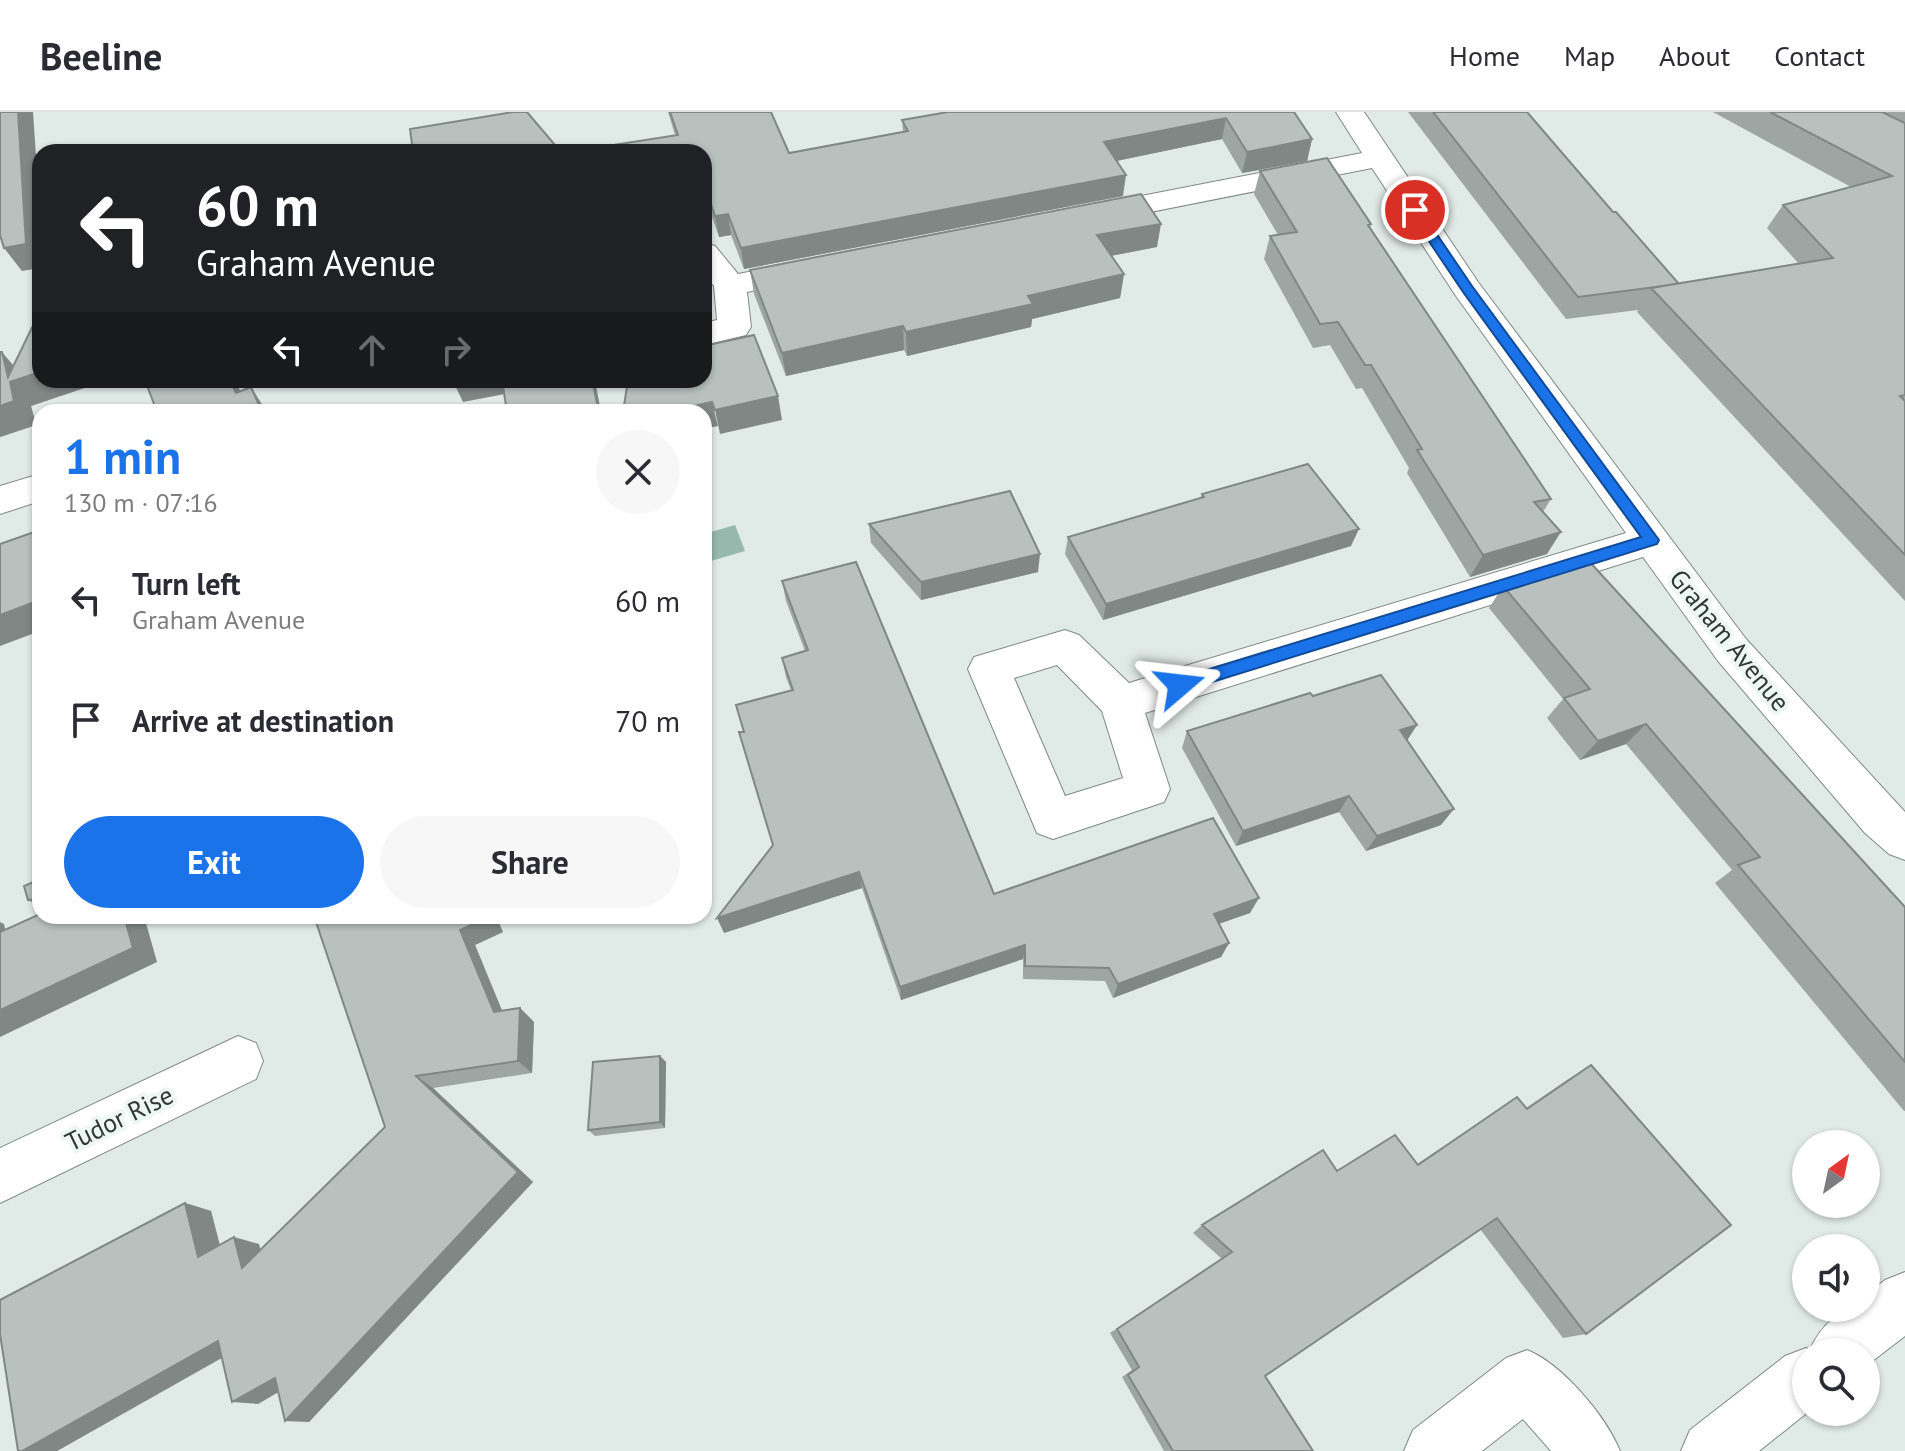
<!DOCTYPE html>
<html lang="en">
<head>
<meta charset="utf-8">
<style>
  :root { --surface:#fff; --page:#f7f7f7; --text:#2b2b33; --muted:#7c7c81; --line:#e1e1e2; --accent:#1a73e8 }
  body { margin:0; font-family:"PT Sans",sans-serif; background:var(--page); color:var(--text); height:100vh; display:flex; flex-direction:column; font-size:30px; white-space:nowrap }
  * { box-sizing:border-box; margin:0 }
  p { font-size:26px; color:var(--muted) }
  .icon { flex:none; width:44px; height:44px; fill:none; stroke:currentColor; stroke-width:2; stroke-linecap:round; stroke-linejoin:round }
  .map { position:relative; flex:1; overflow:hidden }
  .drawer { position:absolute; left:32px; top:292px; width:680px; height:520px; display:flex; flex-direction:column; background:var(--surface); border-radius:24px; box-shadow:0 2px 6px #0004 }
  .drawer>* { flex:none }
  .hud { position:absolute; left:32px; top:32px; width:680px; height:244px; border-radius:24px; box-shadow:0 2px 6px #0004; background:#202124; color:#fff; overflow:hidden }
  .needle { width:52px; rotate:33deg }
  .controls { position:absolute; left:1792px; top:1018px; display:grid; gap:16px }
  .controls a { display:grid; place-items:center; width:88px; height:88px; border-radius:50%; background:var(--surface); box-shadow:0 2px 6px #0004; font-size:40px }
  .pin { position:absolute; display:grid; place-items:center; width:68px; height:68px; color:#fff; margin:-34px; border:4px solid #fff; border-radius:50%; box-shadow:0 2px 8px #0007 }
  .me { position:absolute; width:88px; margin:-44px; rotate:73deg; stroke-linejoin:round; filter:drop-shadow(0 0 6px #0008) }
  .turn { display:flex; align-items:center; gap:28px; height:168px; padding:0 32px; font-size:36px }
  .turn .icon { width:104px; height:104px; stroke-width:2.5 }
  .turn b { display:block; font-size:56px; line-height:68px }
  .lanes { display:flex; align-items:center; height:76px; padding:0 32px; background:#0003; justify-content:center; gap:40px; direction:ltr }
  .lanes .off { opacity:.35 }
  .round { display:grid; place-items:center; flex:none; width:84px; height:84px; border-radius:42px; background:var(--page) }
  .summary { display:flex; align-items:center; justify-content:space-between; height:136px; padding:0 32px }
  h1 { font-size:48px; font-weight:600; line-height:60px; color:var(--accent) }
  .primary-button { display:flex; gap:16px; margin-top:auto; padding:16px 32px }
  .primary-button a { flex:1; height:92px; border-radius:48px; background:var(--accent); color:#fff; font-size:32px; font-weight:600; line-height:92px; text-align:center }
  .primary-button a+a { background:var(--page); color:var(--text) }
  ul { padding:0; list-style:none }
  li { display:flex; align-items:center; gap:24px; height:120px; padding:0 32px }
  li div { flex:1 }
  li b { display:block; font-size:30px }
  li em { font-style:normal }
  header { display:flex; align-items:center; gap:48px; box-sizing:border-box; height:112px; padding:0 40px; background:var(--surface); border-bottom:2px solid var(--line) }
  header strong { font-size:38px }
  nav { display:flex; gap:44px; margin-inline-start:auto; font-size:28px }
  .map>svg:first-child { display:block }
  .water { fill:#96b8ad }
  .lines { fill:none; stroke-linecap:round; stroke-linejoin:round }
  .minor-casing { stroke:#7f8985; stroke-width:2 }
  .minor { fill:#fff; fill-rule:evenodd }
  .wall { fill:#9ea6a3 }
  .shaded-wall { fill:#818785 }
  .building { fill:#b8c1be; stroke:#818785; stroke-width:2 }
  .route { fill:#1a73e8; stroke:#114b97; stroke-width:2 }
  .labels { text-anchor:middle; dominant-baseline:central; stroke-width:8; stroke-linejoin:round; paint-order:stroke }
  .street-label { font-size:26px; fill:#323634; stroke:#edf7f3 }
</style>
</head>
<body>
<header>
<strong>Beeline</strong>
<nav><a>Home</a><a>Map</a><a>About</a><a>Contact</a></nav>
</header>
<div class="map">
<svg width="1905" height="1339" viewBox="0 0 1905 1339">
  <rect width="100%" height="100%" fill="#e0eae6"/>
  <!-- water -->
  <polygon class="water" points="735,413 745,439 704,451 704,422"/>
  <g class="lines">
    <!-- minor casing -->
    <g class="minor-casing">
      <g id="minor">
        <path d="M1336,0H1364L1478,170L1746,527L1905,700V748L1889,742L1865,721L1718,549L1643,445L1145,601L1170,677L1164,690L1053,727L1037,721L968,557L974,545L1065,518L1079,523L1129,571L1626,421L1456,184L1372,56L1090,112L1079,109L1075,103L1079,97L1090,94L1362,41ZM1057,553L1102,599L1123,666L1065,684L1014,566Z"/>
        <polygon points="704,131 715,134 738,162 810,148 821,151 826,158 821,165 747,180 751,215 746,223 704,233 704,211 717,208 714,174 704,162"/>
        <polygon points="40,362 40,389 0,402 0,374"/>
        <polygon points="238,924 256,931 263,949 256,967 0,1091 0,1036"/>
        <path d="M1905,1160V1224L1866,1254V1240H1806V1300H1808L1759,1339H1681L1690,1318L1785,1244L1806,1236L1810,1238C1820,1214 1839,1196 1866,1196V1183L1885,1168Z"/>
        <path d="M1527,1238C1562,1252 1606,1304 1620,1339H1551L1523,1307L1482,1339H1404L1413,1318L1506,1246Z"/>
      </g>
    </g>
    <!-- minor -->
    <use href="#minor" class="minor"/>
  </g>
  <!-- wall -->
  <g class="wall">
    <polygon points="668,0 771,0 789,41 903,20 902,8 1294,0 1312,27 1307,49 1242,61 1222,27 1116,49 1123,84 744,157 731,123 719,125 707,91 704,91 704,40 675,23"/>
    <polygon points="1408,0 1527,0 1613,100 1679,172 1799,152 1767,116 1783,93 1851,75 1713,0 1905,0 1905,489 1637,200 1638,198 1566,207"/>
    <polygon points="1260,59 1371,112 1370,116 1551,387 1543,400 1547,442 1470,465 1407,361 1409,356 1362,276 1356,277 1330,233 1313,236 1264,147 1270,124 1278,123 1254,82"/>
    <polygon points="1157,135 1111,144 1124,162 1120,186 1032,207 1031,215 907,244 904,238 786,264 754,182 750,158"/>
    <polygon points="0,240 14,254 40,268 140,268 102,270 31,294 36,313 0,325"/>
    <polygon points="1202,382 1351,434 1103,508 1065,442 1068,425 1200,386"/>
    <polygon points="869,412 1038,460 921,488 871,431"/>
    <polygon points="782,469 994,782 1250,801 1219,812 1229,831 1221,845 1113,886 1105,869 1023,867 1023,847 901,888 862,776 724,821 773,733 744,620 791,578 786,565 782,546 805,539 786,489"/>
    <polygon points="1503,474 1905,795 1905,999 1904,999 1715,771 1732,758 1626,632 1580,648 1547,606 1563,587 1489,496"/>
    <polygon points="1313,584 1417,613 1407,628 1441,713 1366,739 1339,700 1236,734 1182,636 1187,619"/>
    <polygon points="40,767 40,795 28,788"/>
    <polygon points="314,804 503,820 475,833 502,899 520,896 534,910 532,961 433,976 533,1070 309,1310 278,1280 258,1292 222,1246 57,1339 18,1339 185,1091 211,1099 220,1133 259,1132 260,1138 385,1015"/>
    <polygon points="660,944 666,950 665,1016 595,1024 588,1018"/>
    <polygon points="1591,953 1586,1222 1563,1226 1480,1117 1265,1264 1313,1339 1164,1339 1122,1265 1132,1258 1110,1221 1222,1147 1193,1121 1202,1113 1337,1059 1417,1052 1517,985 1526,996 1570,966"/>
  </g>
  <!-- shaded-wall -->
  <g class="shaded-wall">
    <polygon points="18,0 33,0 40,103 40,156 22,159 4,136"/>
    <polygon points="1226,6 1222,27 1102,52 1104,30"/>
    <polygon points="1312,27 1307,49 1242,61 1247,40"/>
    <polygon points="1126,63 1123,84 744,157 741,136"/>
    <polygon points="704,74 707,91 704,91"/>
    <polygon points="728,102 731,123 719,125 715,104"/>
    <polygon points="1161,112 1157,135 1094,147 1097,123"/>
    <polygon points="1124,162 1120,186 1032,207 1031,215 907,244 906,220 1028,184"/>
    <polygon points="903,214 904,238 786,264 782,241"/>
    <polygon points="2,240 22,264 40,260 40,268 100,268 102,270 31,294 36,313 0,325 0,294 8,265"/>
    <polygon points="230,268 235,268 250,300 236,281"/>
    <polygon points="460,268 504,268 510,281 463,290 453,269"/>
    <polygon points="592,268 595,268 601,300 577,300"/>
    <polygon points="251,275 267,300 262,300"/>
    <polygon points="778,284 782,308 720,322 715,298"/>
    <polygon points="712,290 718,314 704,317 704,300 668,300"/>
    <polygon points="1359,417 1351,434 1103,508 1106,492"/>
    <polygon points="1561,420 1547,442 1470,465 1483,443"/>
    <polygon points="1040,442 1038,460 921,488 921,470"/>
    <polygon points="40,488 40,519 0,534 0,503"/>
    <polygon points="1646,612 1626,632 1580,648 1598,629"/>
    <polygon points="1417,613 1406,630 1400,618"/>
    <polygon points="1349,684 1339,700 1236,734 1243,719"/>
    <polygon points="1454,697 1441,713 1366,739 1377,724"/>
    <polygon points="859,760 862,776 724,821 717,806"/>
    <polygon points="1259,786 1250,801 1206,816 1214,802"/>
    <polygon points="124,804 144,804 157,850 0,925 0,898"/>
    <polygon points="490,804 496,804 503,820 475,833 508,913 494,900 460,818"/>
    <polygon points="0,810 4,812 11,843 0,838"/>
    <polygon points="1229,831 1221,845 1113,886 1118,872"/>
    <polygon points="1025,833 1023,847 901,888 900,875"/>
    <polygon points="520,896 534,910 532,961 518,949"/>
    <polygon points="660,944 666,950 665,1016 660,1010"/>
    <polygon points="416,964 433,976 533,1070 309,1310 285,1309"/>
    <polygon points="185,1091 211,1099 224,1151 198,1145"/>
    <polygon points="234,1125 259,1132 266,1162 242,1156"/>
    <polygon points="218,1229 244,1233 57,1339 22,1339"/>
    <polygon points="275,1266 299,1268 258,1292 232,1290"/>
  </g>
  <!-- building -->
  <g class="building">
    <polygon points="0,0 18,0 26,132 4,136 0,123"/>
    <polygon points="513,0 527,0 561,40 413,40 410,17"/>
    <polygon points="670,0 771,0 789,41 908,19 902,8 948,0 1294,0 1312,27 1247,40 1226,6 1104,30 1126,63 741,136 728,102 715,104 704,72 704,40 568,40 678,23"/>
    <polygon points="1433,0 1527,0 1613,100 1616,100 1679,172 1578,185"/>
    <polygon points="1770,0 1882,0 1905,11 1905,283 1900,284 1905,289 1905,443 1651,176 1833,146 1783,93 1892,64"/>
    <polygon points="1327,46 1371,112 1368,113 1551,387 1534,390 1561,420 1483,443 1417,338 1422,337 1371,253 1365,253 1338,210 1320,212 1270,124 1297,120 1260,59"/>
    <polygon points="1141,82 1161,112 1097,123 1124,162 1028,184 1033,192 906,220 903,214 782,241 750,158"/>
    <polygon points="40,199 40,260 10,270 14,289 0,294 0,240 2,240 8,265"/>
    <polygon points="754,223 778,284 715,298 712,290 668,300 623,300 628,268 704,268 704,234"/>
    <polygon points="145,268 230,268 236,281 251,275 262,300 157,300"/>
    <polygon points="502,268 592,268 598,296 577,300 507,300"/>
    <polygon points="1308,352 1359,417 1106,492 1068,425 1204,385 1202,382"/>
    <polygon points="1010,379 1040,442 921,470 869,412"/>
    <polygon points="40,418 40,488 0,503 0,432"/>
    <polygon points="1588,448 1905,795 1905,950 1738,753 1760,745 1646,612 1598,629 1564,586 1590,577 1503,474"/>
    <polygon points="856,450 994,782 1213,706 1259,786 1214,802 1229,831 1118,872 1109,856 1025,854 1025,833 900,875 859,760 717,806 773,733 739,620 744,620 736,593 793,578 782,546 808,538 782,469"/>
    <polygon points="1381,563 1417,613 1400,618 1454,697 1377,724 1349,684 1243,719 1187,619 1310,581 1313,584"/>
    <polygon points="40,767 40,786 28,788 24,774"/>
    <polygon points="40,802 40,804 124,804 133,836 0,898 0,820"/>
    <polygon points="314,804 490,804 460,818 494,900 520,896 518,949 416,964 518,1060 285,1309 275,1266 232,1290 218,1229 22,1339 18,1339 0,1222 0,1188 185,1091 198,1145 234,1125 242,1156 385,1015"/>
    <polygon points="660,944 660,1010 588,1018 593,950"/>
    <polygon points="1591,953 1731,1113 1586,1222 1497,1106 1265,1264 1313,1339 1173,1339 1128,1263 1139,1255 1117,1217 1232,1140 1202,1113 1323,1038 1337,1059 1395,1023 1418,1053 1517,985 1527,997"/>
  </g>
  <!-- route -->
  <polygon class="route" points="1410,96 1419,96 1472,174 1659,428 1657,432 1180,580 1174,578 1172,573 1174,568 1180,566 1641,425 1463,180 1408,98"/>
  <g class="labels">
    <!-- street labels -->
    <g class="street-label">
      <text transform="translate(1730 528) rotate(51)">Graham Avenue</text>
      <text transform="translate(119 1006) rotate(-26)">Tudor Rise</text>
    </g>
  </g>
</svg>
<div class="controls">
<a><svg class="needle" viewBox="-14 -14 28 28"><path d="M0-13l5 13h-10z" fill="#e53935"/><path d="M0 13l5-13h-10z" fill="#7c7c81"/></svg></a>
<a><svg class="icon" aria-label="sound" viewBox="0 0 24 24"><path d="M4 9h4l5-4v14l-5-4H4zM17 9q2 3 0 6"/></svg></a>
<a><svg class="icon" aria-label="search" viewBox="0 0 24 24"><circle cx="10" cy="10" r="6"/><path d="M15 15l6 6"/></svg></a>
</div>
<div class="pin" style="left:1415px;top:98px;background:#d93025"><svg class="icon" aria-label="arrive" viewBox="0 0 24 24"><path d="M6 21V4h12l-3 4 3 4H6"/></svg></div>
<svg class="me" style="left:1180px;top:573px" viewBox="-20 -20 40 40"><path d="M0-17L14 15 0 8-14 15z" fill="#1a73e8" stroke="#fff" stroke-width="4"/></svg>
<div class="hud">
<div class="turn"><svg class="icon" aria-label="left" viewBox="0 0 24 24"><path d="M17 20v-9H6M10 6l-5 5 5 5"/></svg><div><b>60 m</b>Graham Avenue</div></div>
<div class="lanes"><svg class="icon" aria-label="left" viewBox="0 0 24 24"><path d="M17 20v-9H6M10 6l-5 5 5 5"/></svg><svg class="icon off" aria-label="ahead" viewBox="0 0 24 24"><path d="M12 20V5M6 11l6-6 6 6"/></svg><svg class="icon off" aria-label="right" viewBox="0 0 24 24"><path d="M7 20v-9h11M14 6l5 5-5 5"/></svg></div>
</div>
<section class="drawer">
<div class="summary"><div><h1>1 min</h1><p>130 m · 07:16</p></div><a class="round"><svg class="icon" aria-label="close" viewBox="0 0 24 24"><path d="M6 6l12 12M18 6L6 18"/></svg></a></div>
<ul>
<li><svg class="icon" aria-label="left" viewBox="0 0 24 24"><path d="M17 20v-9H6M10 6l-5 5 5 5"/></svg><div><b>Turn left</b><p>Graham Avenue</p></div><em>60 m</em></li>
<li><svg class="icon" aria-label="arrive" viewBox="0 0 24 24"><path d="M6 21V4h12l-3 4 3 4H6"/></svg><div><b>Arrive at destination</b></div><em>70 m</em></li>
</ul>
<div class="primary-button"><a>Exit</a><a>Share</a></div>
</section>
</div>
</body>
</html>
